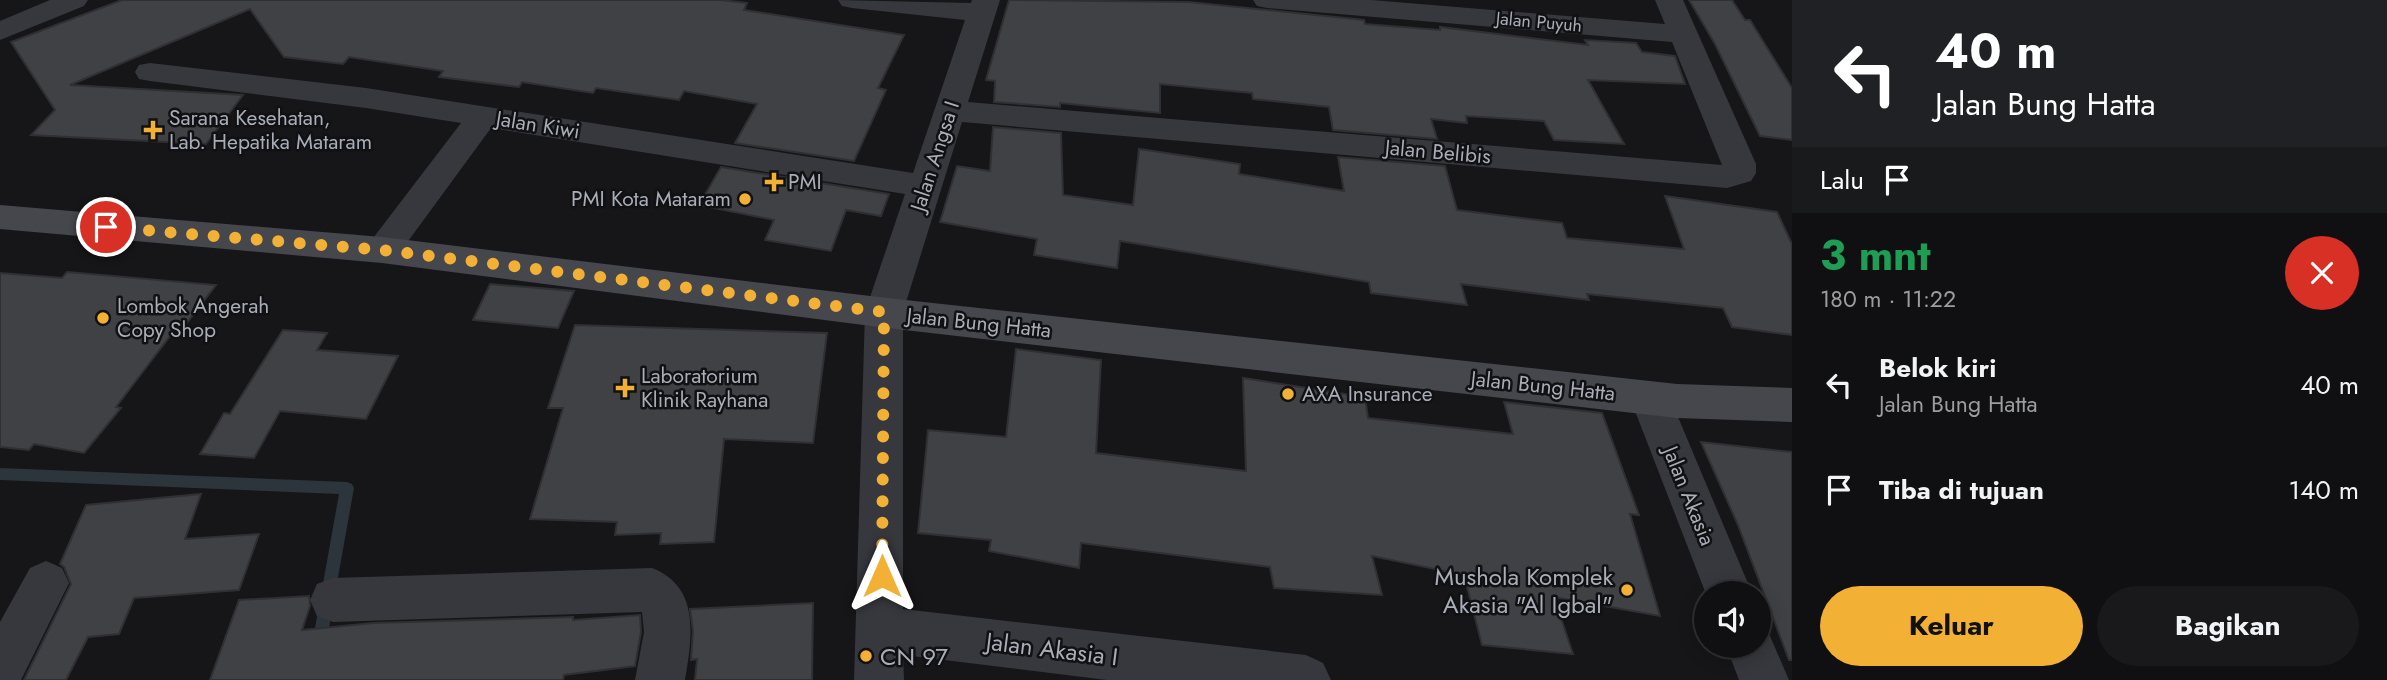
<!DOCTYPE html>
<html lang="id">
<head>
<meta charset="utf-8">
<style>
  :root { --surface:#101012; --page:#19191b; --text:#f1f3f6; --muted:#9c9d9f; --line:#303032; --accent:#f2b134 }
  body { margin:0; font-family:Jost,sans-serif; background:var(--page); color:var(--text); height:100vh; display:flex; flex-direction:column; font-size:26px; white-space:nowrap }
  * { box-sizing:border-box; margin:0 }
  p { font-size:23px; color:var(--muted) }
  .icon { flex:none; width:38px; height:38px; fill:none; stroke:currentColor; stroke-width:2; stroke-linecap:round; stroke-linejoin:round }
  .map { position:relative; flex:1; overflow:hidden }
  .drawer { display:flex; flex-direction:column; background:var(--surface); width:595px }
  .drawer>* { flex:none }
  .hud { background:#202124; color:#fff; overflow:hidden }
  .buttons { position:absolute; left:1694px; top:581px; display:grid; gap:14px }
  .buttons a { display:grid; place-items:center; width:77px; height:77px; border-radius:50%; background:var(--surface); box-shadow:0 4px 18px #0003,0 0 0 2px var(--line); font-size:35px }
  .pin { position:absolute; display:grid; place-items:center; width:60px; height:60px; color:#fff; margin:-30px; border:4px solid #fff; border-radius:50%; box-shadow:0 2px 7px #0007 }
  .me { position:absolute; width:77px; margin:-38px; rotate:0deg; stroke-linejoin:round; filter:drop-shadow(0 0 5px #0008) }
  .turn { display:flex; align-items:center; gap:24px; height:147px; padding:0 28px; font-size:32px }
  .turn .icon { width:91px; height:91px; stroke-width:2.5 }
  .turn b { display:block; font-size:49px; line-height:60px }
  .then { display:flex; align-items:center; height:66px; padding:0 28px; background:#0003; gap:14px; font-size:26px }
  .round { display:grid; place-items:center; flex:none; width:74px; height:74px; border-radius:37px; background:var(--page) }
  .headline { display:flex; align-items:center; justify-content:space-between; height:119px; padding:0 28px }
  h1 { font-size:42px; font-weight:700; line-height:52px; color:#1e9e55 }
  .primary-button { display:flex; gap:14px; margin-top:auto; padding:14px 28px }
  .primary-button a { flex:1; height:80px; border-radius:42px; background:var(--accent); color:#111; font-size:28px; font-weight:700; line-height:80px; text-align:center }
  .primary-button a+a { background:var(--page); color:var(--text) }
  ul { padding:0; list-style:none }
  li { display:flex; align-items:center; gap:21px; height:105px; padding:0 28px }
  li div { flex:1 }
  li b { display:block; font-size:26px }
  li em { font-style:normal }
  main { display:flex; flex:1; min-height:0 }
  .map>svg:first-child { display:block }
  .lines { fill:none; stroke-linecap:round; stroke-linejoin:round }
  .stream { fill:#2c353c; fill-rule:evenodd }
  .building { fill:#404145; stroke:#303034; stroke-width:2 }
  .minor { fill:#37383d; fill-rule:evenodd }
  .secondary { fill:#45474d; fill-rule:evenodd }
  .route { stroke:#f2b134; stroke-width:12; stroke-dasharray:0 21.6 }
  .poi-dot { fill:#f2b134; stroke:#111113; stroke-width:2.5 }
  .labels { text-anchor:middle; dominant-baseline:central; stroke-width:5; stroke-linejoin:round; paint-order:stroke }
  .far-street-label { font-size:18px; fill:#a8adb8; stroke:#111113 }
  .poi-label { font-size:21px; fill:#a8adb8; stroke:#111113; text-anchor:start }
  .street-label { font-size:21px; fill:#a8adb8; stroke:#111113 }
  .near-poi-label { font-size:24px; fill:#a8adb8; stroke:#111113; text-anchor:end }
  .near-street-label { font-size:24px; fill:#a8adb8; stroke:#111113 }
</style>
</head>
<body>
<main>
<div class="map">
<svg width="1792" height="680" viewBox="0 0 1792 680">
  <rect width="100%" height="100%" fill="#161618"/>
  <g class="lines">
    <!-- stream -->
    <polygon class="stream" points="0,468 347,482 352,484 354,488 325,650 320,652 315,650 312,645 339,494 0,480"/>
  </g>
  <!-- building -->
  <g class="building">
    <polygon points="122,0 721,0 747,3 744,10 904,35 878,88 886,90 854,161 735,143 757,104 684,91 679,100 596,88 593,93 522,82 519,87 439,77 443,71 349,57 343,64 284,57 250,9 70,85 243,95 206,144 31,135 55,110 11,42"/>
    <polygon points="1009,0 1189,2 1364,20 1365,24 1440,30 1440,27 1588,45 1585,40 1636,43 1642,52 1675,56 1685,84 1588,80 1624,144 1554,140 1544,121 1466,116 1467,123 1431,119 1437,139 1333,130 1329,107 1253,99 1252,93 1160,84 1160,113 1060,103 1060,107 994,102 995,81 986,80"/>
    <polygon points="1689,0 1732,0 1745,20 1750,20 1792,88 1792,140 1760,136 1715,44"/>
    <polygon points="993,127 1061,133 1063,195 1133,205 1139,149 1240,164 1239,174 1344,191 1338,157 1445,166 1457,210 1562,223 1567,238 1684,249 1665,196 1777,212 1792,244 1792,335 1732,327 1723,308 1587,294 1589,300 1461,284 1467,305 1371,293 1369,282 1120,241 1117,268 1034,255 1037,239 940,222 957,166 990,171"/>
    <polygon points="721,167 889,194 881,216 846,210 831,251 765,240 774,220 699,205"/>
    <polygon points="67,272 216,285 183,328 177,327 116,407 121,408 84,453 34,444 29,450 0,447 0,273 62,278"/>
    <polygon points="490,284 574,291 558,328 473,320"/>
    <polygon points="575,325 827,333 813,443 724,439 714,542 660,544 661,533 615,535 617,522 530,519 563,408 548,408"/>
    <polygon points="283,330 327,333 317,350 398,356 366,419 280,411 254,458 200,454 224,413 230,414"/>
    <polygon points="1016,349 1101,360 1096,453 1246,471 1243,378 1365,397 1368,418 1513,434 1504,402 1602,413 1639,515 1630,514 1660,616 1554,597 1573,654 1482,645 1464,575 1372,556 1382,595 1274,588 1270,567 1081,543 1079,568 989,551 991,540 918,533 928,430 1006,437"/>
    <polygon points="1701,442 1792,452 1792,660 1789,660 1738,525"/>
    <polygon points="201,494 185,539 259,534 239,590 134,598 119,634 88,637 66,680 24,680 71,584 64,567 60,564 86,505"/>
    <polygon points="309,596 310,606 302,630 373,623 573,617 573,620 640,615 641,632 635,666 564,675 563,680 210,680 239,600"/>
    <polygon points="813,603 812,680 695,680 697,659 691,660 693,631 690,609"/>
  </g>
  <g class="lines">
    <!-- minor -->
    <g class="minor">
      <polygon points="50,0 88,0 84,6 0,40 0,21"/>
      <polygon points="838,0 971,3 972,0 1000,0 968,102 1722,165 1672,42 1267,8 1257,6 1253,0 1371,0 1665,24 1655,0 1683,0 1756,164 1756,173 1751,181 1727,188 962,122 903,312 903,609 1306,655 1323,663 1331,680 1107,680 903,655 904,680 854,680 865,312 905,194 491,128 395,259 382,263 369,259 364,250 461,123 366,108 150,81 139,79 135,72 139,65 150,63 366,88 913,173 965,20 852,8 842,6"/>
      <polygon points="1650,381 1664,386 1670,398 1752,593 1706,594 1630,398 1636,386"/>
      <polygon points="46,561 62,568 69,583 21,680 0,680 0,622 30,568"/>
      <path d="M652,568C701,587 692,638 685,680H635L644,632L642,612L333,622L317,616L310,600L317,584L333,578Z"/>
      <polygon points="1759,626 1767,629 1789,680 1739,680 1726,646 1759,646"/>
    </g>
    <!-- secondary -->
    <polygon class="secondary" points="0,205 382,237 887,298 1677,384 1792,388 1792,422 1677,418 887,328 382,263 0,229"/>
  </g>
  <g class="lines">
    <!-- route -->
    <polyline class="route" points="106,227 382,250 884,312 882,576"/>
  </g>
  <!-- markers -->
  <g class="poi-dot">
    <path d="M149.5 119.5h7v7h7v7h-7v7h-7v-7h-7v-7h7z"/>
    <path d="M770.5 171.5h7v7h7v7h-7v7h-7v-7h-7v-7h7z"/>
    <circle cx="745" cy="199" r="7"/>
    <circle cx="103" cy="318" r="7"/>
    <path d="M621.5 377.5h7v7h7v7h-7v7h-7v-7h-7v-7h7z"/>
    <circle cx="1288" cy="394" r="7"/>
    <circle cx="1627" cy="590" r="7"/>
    <circle cx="866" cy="656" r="7"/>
  </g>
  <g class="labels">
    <!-- far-street labels -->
    <g class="far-street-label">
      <text transform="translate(1539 22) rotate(5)">Jalan Puyuh</text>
    </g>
    <!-- poi labels -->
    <g class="poi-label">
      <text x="169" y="118">Sarana Kesehatan,<tspan x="169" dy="24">Lab. Hepatika Mataram</tspan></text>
      <text x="788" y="182">PMI</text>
      <text x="731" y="199" text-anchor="end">PMI Kota Mataram</text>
      <text x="117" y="306">Lombok Angerah<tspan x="117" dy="24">Copy Shop</tspan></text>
      <text x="641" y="376">Laboratorium<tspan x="641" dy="24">Klinik Rayhana</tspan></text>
      <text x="1302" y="394">AXA Insurance</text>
    </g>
    <!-- street labels -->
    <g class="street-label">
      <text transform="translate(538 125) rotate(9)">Jalan Kiwi</text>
      <text transform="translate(1438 152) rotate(5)">Jalan Belibis</text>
      <text transform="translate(935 156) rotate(-72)">Jalan Angsa I</text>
      <text transform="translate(979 323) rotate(6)">Jalan Bung Hatta</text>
      <text transform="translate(1543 386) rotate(6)">Jalan Bung Hatta</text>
      <text transform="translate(1689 496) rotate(68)">Jalan Akasia</text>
    </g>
    <!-- near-poi labels -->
    <g class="near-poi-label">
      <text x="1613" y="576">Mushola Komplek<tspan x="1613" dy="28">Akasia "Al Igbal"</tspan></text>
      <text x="880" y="656" text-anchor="start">CN 97</text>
    </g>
    <!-- near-street labels -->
    <g class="near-street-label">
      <text transform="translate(1052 649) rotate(7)">Jalan Akasia I</text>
    </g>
  </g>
</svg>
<div class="buttons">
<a><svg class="icon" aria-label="sound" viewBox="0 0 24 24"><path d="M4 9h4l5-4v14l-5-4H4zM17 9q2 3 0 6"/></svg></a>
</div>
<div class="pin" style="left:106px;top:227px;background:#d93025"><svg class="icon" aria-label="arrive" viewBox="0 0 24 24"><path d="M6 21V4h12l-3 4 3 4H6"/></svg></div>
<svg class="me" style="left:882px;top:576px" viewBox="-20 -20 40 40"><path d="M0-17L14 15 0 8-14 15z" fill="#f2b134" stroke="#fff" stroke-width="4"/></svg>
</div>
<section class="drawer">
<div class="hud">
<div class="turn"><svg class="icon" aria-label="left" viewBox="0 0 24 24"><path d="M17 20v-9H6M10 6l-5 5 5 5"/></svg><div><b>40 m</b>Jalan Bung Hatta</div></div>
<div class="then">Lalu<svg class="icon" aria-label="arrive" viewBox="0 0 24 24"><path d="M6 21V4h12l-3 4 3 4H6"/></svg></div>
</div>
<div class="headline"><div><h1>3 mnt</h1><p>180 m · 11:22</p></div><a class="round" style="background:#d93025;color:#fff"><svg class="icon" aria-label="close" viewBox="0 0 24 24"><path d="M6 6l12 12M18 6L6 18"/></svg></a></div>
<ul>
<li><svg class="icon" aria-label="left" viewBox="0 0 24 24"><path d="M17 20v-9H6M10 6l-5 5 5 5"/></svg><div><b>Belok kiri</b><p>Jalan Bung Hatta</p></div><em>40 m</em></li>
<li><svg class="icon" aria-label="arrive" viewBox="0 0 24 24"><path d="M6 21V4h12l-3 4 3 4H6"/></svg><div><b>Tiba di tujuan</b></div><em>140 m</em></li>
</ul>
<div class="primary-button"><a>Keluar</a><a>Bagikan</a></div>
</section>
</main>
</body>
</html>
